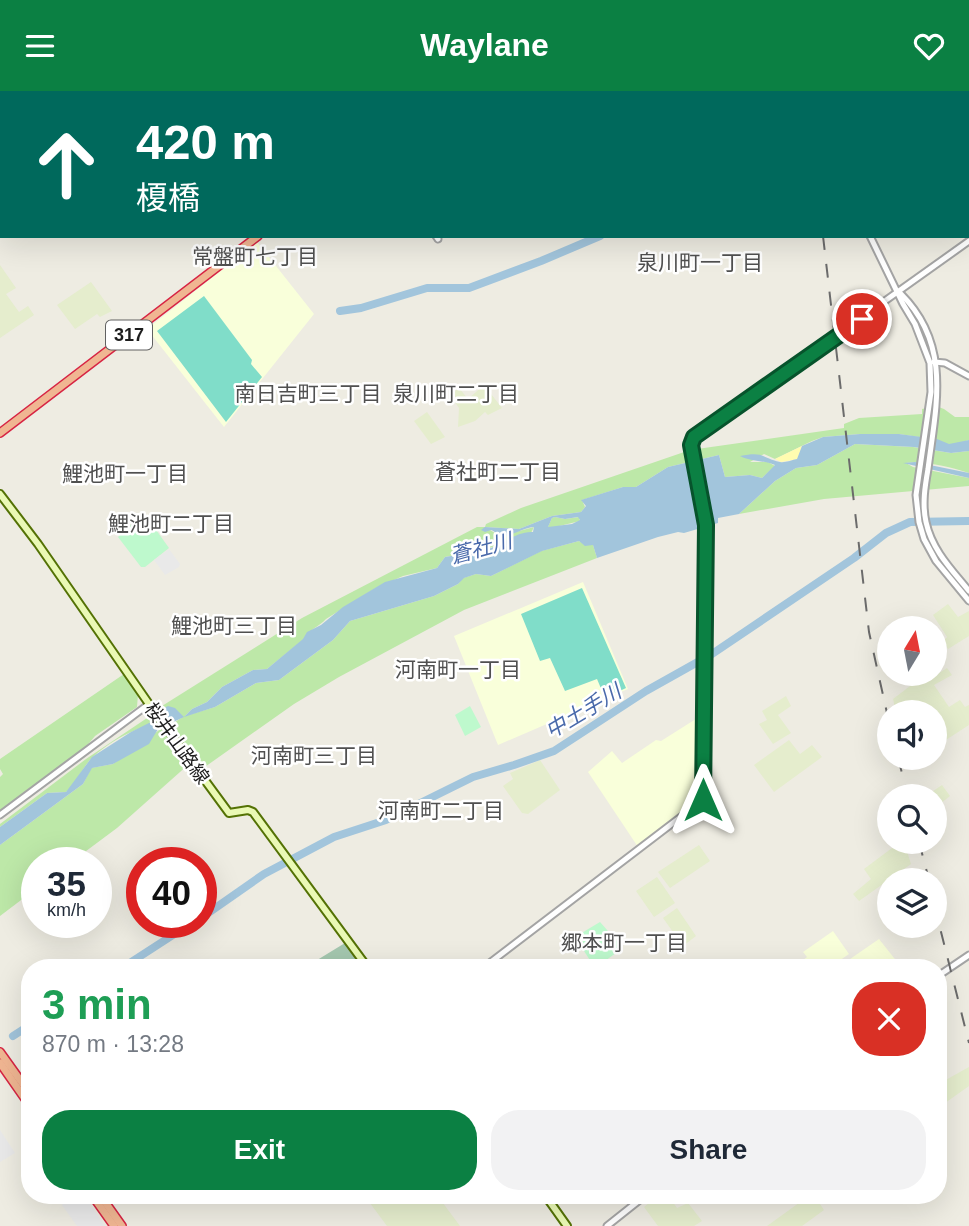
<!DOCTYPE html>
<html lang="en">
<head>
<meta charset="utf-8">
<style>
  :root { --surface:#fff; --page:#f2f2f3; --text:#1f2937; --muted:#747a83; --accent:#0b8043 }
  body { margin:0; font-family:Arial,"Noto Sans JP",sans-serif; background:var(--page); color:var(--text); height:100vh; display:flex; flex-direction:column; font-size:26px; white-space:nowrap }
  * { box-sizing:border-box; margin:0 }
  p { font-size:23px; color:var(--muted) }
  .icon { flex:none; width:38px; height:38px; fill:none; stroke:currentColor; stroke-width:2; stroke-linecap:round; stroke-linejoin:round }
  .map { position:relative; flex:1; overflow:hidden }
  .panel { position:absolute; left:21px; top:868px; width:926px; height:245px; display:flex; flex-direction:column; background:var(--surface); border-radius:28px; box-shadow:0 7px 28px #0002 }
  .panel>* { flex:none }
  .banner { position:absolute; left:0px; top:0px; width:970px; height:147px; box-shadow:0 7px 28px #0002; background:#00695c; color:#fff; overflow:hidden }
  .needle { width:46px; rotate:10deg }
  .controls { position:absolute; left:877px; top:525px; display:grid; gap:14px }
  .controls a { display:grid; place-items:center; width:70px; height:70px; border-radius:50%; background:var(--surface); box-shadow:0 7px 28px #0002; font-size:35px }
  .speed { position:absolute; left:21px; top:756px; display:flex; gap:14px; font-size:35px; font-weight:700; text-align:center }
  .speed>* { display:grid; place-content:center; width:91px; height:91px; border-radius:50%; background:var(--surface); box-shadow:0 7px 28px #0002; line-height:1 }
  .speed small { font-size:18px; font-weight:400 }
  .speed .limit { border:10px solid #d22; background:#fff; color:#111 }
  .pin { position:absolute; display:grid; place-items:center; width:60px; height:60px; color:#fff; margin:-30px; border:4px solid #fff; border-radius:50%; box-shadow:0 2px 7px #0007 }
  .me { position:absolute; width:77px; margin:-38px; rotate:0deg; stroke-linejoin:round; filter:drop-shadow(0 0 5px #0008) }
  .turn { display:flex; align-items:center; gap:24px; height:147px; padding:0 21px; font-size:32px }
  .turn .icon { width:91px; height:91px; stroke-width:2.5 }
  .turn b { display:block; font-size:49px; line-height:60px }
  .round { display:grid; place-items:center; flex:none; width:74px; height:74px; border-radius:28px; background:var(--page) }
  .head { display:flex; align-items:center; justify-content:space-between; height:119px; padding:0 21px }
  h1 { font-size:42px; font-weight:700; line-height:52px; color:#1e9e55 }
  .cta { display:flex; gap:14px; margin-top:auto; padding:14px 21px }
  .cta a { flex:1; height:80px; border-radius:28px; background:var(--accent); color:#fff; font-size:28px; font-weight:700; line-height:80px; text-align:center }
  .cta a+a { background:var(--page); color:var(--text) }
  header { display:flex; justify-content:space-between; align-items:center; height:91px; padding:0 21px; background:var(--accent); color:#fff; font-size:32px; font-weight:700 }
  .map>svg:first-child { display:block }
  .education { fill:#f9ffda }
  .farmland { fill:#e5edcd }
  .grass { fill:#bde8a8 }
  .sand { fill:#fffcb0 }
  .cemetery { fill:#a4c7af }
  .park { fill:#bef9cd }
  .pitch { fill:#80ddc9 }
  .parking { fill:#e9e9e9 }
  .water { fill:#a2c5dc; fill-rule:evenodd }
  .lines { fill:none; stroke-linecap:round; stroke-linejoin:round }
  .river { stroke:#a2c5dc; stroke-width:8 }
  .tertiary-casing { stroke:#a4a4a4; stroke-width:9 }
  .secondary-casing { stroke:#547205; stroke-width:10 }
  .trunk-casing { stroke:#d72443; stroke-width:10 }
  .tertiary { stroke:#fff; stroke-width:5 }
  .secondary { stroke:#eaf9b5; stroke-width:6 }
  .trunk { stroke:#f0b692; stroke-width:7 }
  .rail { stroke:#6b6b6b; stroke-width:2; stroke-dasharray:14 14; stroke-linecap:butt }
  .route-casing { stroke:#07532c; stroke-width:18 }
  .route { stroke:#0b8043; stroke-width:12 }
  .labels { text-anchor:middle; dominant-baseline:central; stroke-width:5; stroke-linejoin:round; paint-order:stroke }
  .shield { fill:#fff; stroke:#616161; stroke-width:2 }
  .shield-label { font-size:18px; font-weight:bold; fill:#1d1d1d }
  .street-label { font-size:19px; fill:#1d1d1d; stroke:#fff }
  .neighbourhood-label { font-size:21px; fill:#505050; stroke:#fff }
  .water-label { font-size:21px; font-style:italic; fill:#4a6aab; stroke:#fff }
</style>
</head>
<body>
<header><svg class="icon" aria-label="menu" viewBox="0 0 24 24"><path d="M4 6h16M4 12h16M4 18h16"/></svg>Waylane<svg class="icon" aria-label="heart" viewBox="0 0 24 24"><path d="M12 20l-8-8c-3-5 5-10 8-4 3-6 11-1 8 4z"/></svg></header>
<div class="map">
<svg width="969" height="1135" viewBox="0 0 969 1135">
  <rect width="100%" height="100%" fill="#eeece2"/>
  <!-- education -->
  <g class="education">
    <polygon points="257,151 314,223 224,336 147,238"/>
    <polygon points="583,491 628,598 498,654 454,545"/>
    <polygon points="699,626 698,710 638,756 588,681 612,660 622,672 656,649 661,650"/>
    <polygon points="833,840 849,863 829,877 801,877 798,873 807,866 803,861"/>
    <polygon points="879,848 902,877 837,877"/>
  </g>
  <!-- farmland -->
  <g class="farmland">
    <polygon points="0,174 16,197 6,203 19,221 28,215 34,224 0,247"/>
    <polygon points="91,191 112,220 100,226 97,223 75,238 57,214"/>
    <polygon points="484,294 502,317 488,324 485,321 475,330 458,336 459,317 450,304 459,297 468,308"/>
    <polygon points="427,321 445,346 431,353 414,330"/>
    <polygon points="948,513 958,526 969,520 969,545 948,558 943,550 947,546 933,524"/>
    <polygon points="935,576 939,582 947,577 952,584 934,594 949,616 960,609 965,616 969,614 969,634 935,656 934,621 896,621 893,608 926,583 934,583"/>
    <polygon points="786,605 791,615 778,624 791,642 773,653 759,633 767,629 762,620"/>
    <polygon points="789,649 800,663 812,654 822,666 774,701 754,674"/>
    <polygon points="540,669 560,699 528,723 522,722 503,695 513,688 510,682"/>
    <polygon points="942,694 950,705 935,717 934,705 926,705"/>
    <polygon points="900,751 904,751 911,773 859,810 853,803 871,788 864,778"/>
    <polygon points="699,754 710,770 670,797 658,781"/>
    <polygon points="657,786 675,812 654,826 636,800"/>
    <polygon points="677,817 696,845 683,855 663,827"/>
    <polygon points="969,976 969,995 938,1017 938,1006 945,1000 942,994 938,996 938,983 942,991"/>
    <polygon points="364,1104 437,1104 460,1135 387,1135"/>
    <polygon points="659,1104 668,1104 677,1117 688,1112 702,1130 694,1135 658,1135 644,1116"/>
    <polygon points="810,1104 814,1104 824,1119 802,1135 767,1135"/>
  </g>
  <!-- grass -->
  <g class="grass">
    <path d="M936,315L944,318L955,326H969V349L949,355L932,348L899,343H860L823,346L812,350L775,368L764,363L750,371H768L775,375L762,387L750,384L725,386L719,364L668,376L636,396H623L582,409L585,416L581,421L552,425L519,438L485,436L500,445L534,436L531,442C514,445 506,452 489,457C475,462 459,463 445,466L437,477L403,485L374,498L326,528C319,536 309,538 304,548L267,578L253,579L222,596L207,611L192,618L185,625L215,616L256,592L279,589L333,549L350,530L434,505L458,493L463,487L476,483L491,485L541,460L579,450L585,454H593L597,467L464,519L339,586L294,613L202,678L170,634L183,626C151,631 118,643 93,666C82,676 78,691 66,701L47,702L0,736V733L86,668L153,623L154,620L302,527L477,436H485L486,433L521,417L690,359L844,337V333L859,327L922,323V318Z"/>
    <path d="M855,353L913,356L951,362L969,360V382C949,376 927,370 906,372L913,376L969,387V395L824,408L739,423L775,390L796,377L817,374Z"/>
    <polygon points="555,426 565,428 579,426 580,430 547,438 552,427"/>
    <polygon points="124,583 138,603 137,616 95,645 85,657 0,721 0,686 3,683 0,678 0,668"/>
    <polygon points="162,637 189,673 117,737 70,772 37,772 37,797 0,825 0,754 83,693 91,677 113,673"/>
  </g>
  <!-- sand -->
  <polygon class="sand" points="802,355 798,368 781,371 775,368"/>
  <!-- cemetery -->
  <polygon class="cemetery" points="345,852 357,869 344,877 339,877 335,872 325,877 311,877 309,874"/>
  <!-- park -->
  <g class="park">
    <polygon points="144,422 169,457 145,476 141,476 118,446"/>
    <polygon points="470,615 481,636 465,645 455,624"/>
    <polygon points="600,831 623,857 595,877 575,846"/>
  </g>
  <!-- pitch -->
  <g class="pitch">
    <polygon points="204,205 252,269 251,273 262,286 226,331 157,240"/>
    <polygon points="582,497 626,597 605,607 597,588 565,600 550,567 540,570 521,523"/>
  </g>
  <!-- parking -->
  <g class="parking">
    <polygon points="169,458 180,473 179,476 165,484 154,469"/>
    <polygon points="0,1039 15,1062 0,1071"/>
    <polygon points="70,1104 84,1104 105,1135 77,1135 62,1114"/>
  </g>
  <!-- water -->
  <g class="water">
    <path d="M860,343H899L937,348L949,353L969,349V360L951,362L914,356L855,353L817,374L796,377L775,390L739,423L718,427V432L684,442L678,441L658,446L597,467L593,454L585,455L579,450L542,460L491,485L476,483L464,487L458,493L434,505L350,530L333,549L279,589L256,592L215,616L184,626L158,638L149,653L113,673L92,677L83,693L0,754V736L47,702L66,701L92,666L131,641L153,630V623L168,615L175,617L184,626L192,618L207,611L222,596L253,579L267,578L303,548L307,541L321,534L343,516L385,491L437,477L445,466C460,463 476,461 491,457C506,452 517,440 533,441L534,436C525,436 508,447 501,445C497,444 495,440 491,439L485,441L481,439L485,436L519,438L552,425L581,421L586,415L581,409L623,396H636L668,376L719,364L725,386L750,384L762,387L775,374C763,369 752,371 740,365C765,360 761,367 780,371C785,372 792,369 797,368L802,355L823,346ZM555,426L565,428L578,426L580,429L572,433L548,436L552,427Z"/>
    <polygon points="915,371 969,382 969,387 903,372"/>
  </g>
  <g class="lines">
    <!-- river -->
    <g class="river">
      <polyline points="835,2 837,0"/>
      <polyline points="340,220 361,217 427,197 469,197 541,170 600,145"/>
      <polyline points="201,827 264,783 334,746 386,729 473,686 514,674 554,660 646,600 712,563 854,467 886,442 910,431 969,430"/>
      <polyline points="122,877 193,831"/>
      <polyline points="13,945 30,934"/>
    </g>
    <!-- tertiary casing -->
    <g class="tertiary-casing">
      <g id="tertiary">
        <polyline points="797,0 798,2"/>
        <polyline points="919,0 920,2"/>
        <polyline points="968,75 969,77"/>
        <polyline points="436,145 438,148"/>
        <polyline points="870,145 903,213 915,233 930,272 931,301 916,404 919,431 924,448 936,470 969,510"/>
        <path d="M901,203C952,254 936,315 928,378C925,395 922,413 926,431C932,459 952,479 969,500"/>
        <polyline points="934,271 945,272 969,285"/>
        <polyline points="0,724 149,613"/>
        <polyline points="483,877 703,709 706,434 690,359 694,346 969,150"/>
        <polyline points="938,885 969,864"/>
        <polyline points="607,1135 646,1104"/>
      </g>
    </g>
    <!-- secondary casing -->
    <g class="secondary-casing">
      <g id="secondary">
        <polyline points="0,403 38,453 149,613 229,722 248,719 253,721 368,877"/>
        <polyline points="545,1104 567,1135"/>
      </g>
    </g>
    <!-- trunk casing -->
    <g class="trunk-casing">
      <g id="trunk">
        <polyline points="448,2 450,0"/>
        <polyline points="0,342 258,145"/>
        <polyline points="0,961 30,1003"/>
        <polyline points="0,972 30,1015"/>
        <polyline points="92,1104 114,1135"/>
        <polyline points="100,1104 122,1135"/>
      </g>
    </g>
    <!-- tertiary -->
    <use href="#tertiary" class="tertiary"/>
    <!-- secondary -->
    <use href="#secondary" class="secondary"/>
    <!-- trunk -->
    <use href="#trunk" class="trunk"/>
    <!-- rail -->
    <g class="rail">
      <polyline points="788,0 789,2"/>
      <polyline points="823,145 869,541 889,631"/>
      <polyline points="898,667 908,705"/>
      <polyline points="919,751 929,789"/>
      <polyline points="934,813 969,952"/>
    </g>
  </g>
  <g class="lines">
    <!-- route casing -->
    <g class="route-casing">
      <polyline id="route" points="703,709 706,434 691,354 694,346 862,228"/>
    </g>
    <!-- route -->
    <use href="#route" class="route"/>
  </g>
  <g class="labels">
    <!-- shield labels -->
    <rect class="shield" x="106" y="229.5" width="46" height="29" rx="5"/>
    <g class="shield-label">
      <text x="129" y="244">317</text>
    </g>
    <!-- street labels -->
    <g class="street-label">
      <text transform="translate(177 652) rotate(54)">桜井山路線</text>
    </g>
    <!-- neighbourhood labels -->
    <g class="neighbourhood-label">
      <text x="255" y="165">常盤町七丁目</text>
      <text x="700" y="171">泉川町一丁目</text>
      <text x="308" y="302">南日吉町三丁目</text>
      <text x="456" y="302">泉川町二丁目</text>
      <text x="498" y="380">蒼社町二丁目</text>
      <text x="125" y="382">鯉池町一丁目</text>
      <text x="171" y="432">鯉池町二丁目</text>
      <text x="234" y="534">鯉池町三丁目</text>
      <text x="458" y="578">河南町一丁目</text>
      <text x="314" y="664">河南町三丁目</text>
      <text x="441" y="719">河南町二丁目</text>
      <text x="624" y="851">郷本町一丁目</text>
    </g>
    <!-- water labels -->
    <g class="water-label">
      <text transform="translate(481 457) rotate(-15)">蒼社川</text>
      <text transform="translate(583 620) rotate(-31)">中土手川</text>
    </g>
  </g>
</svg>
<div class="controls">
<a><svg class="needle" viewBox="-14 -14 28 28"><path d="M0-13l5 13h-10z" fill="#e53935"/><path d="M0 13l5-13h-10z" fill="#747a83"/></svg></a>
<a><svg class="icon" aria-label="sound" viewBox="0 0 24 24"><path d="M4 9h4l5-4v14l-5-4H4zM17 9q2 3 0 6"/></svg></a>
<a><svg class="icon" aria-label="search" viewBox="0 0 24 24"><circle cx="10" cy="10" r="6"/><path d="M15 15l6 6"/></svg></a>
<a><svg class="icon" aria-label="layers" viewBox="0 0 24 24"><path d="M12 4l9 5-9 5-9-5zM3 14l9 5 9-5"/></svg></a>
</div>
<div class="speed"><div>35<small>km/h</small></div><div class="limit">40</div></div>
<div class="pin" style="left:862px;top:228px;background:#d93025"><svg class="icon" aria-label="arrive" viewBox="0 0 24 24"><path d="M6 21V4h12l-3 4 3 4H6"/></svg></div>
<svg class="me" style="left:703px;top:709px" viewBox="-20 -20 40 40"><path d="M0-17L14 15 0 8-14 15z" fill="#0b8043" stroke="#fff" stroke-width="4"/></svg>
<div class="banner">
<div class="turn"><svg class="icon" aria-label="ahead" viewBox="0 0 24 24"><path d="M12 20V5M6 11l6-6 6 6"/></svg><div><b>420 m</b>榎橋</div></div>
</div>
<section class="panel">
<div class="head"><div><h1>3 min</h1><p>870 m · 13:28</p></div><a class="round" style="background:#d93025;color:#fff"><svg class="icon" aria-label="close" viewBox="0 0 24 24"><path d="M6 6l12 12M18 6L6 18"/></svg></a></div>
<div class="cta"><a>Exit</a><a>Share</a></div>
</section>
</div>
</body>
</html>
